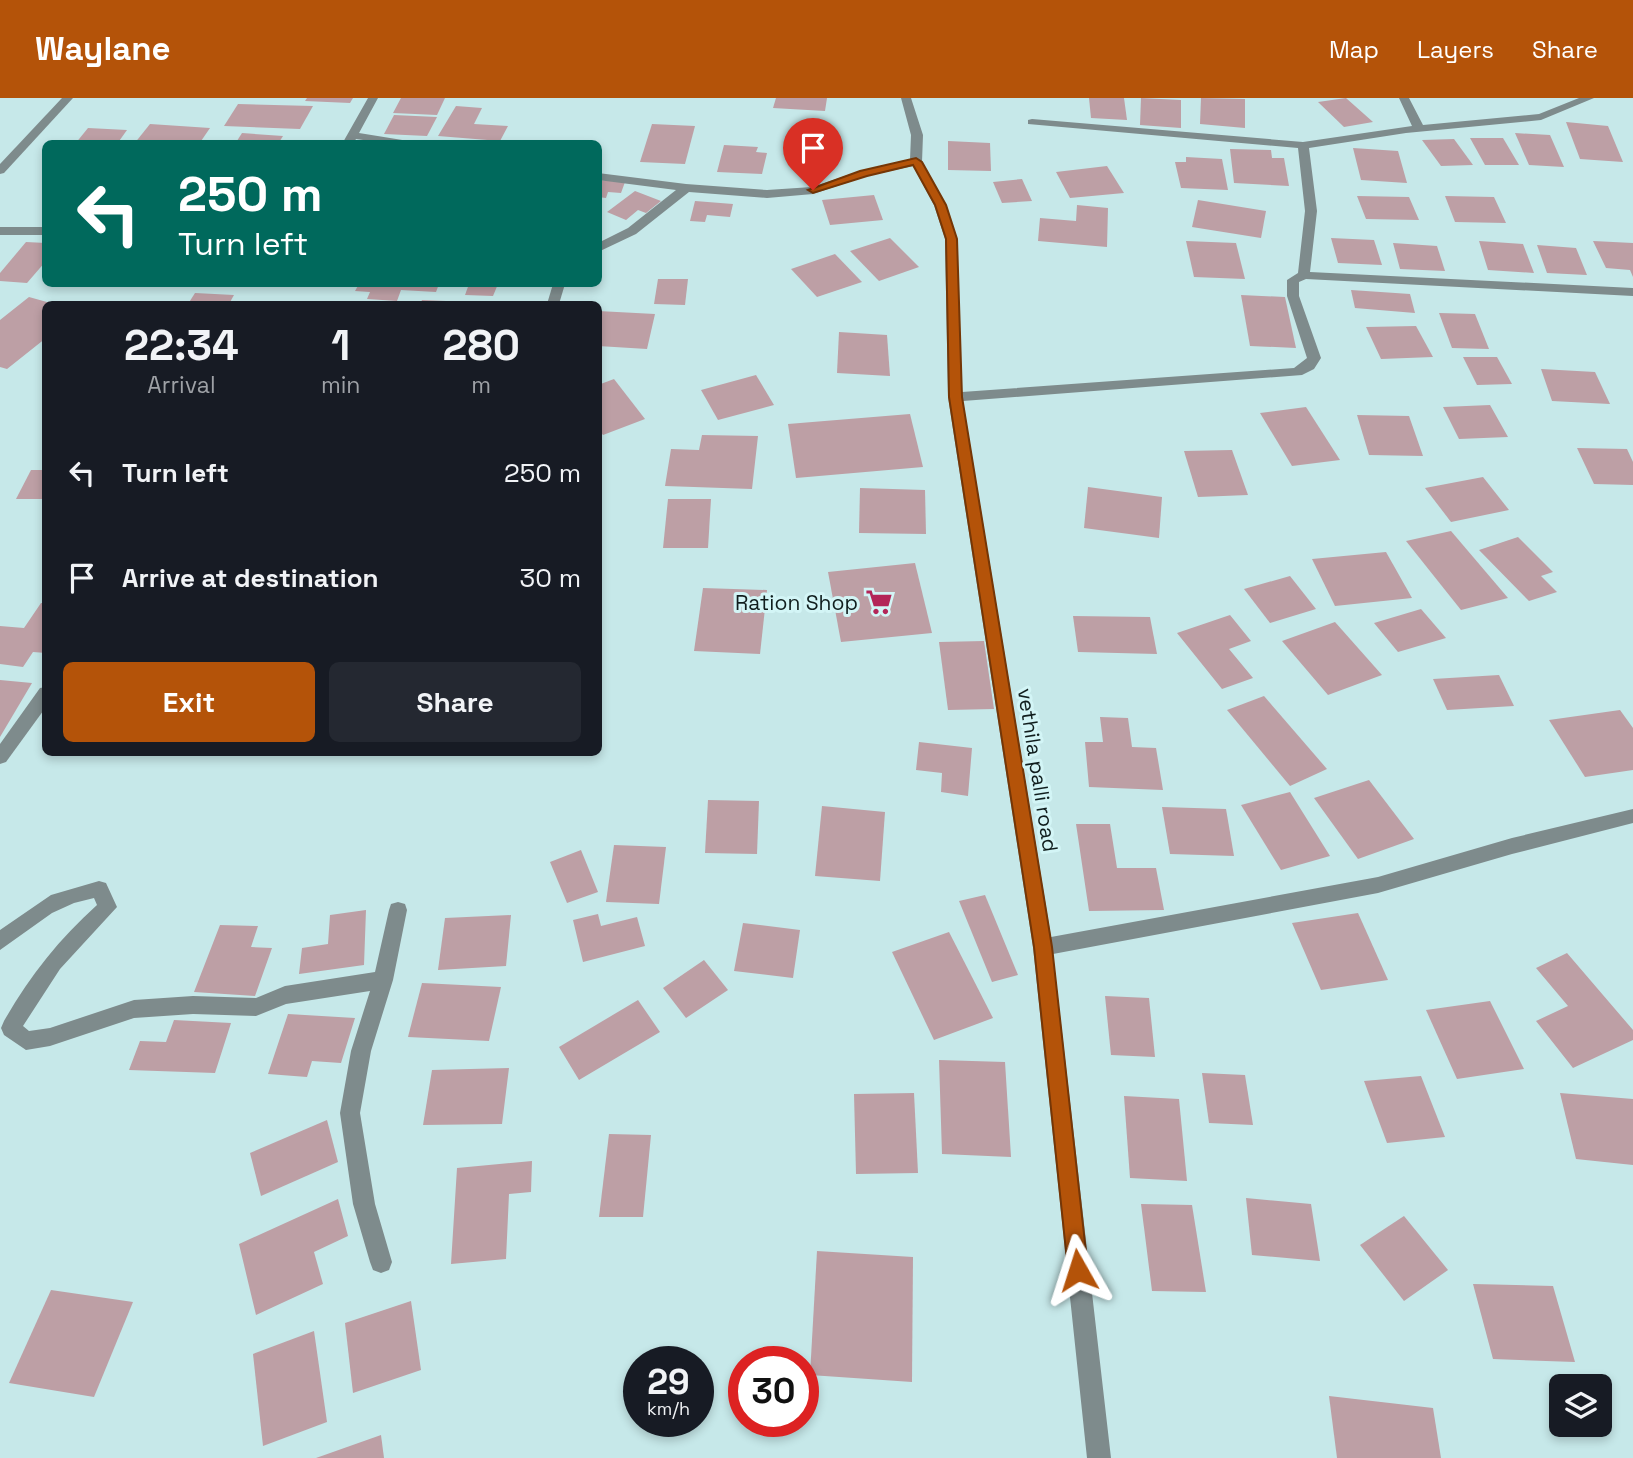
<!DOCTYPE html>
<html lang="en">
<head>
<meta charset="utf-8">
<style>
  :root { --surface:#171b24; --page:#242831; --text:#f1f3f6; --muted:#9ea1a6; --accent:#b45309 }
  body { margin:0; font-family:"Space Grotesk",sans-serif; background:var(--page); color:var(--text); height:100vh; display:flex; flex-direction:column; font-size:26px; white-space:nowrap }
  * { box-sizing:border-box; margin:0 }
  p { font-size:23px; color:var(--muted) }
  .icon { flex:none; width:38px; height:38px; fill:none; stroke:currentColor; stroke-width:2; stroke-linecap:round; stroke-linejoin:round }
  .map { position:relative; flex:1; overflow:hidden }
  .drawer { position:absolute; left:42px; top:203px; width:560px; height:455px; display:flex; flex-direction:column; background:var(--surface); border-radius:10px; box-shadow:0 4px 10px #0003 }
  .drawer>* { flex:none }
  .banner { position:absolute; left:42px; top:42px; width:560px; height:147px; border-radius:10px; box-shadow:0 4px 10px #0003; background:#00695c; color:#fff; overflow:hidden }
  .buttons { position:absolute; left:1549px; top:1276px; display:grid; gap:14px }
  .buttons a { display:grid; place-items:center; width:63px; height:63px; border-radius:10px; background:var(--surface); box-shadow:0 4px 10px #0003; font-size:35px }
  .speed { position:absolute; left:623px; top:1248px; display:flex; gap:14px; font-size:35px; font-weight:700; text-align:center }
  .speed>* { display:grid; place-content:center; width:91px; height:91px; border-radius:50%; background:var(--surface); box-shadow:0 4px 10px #0003; line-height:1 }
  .speed small { font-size:18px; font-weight:400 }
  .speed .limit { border:10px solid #d22; background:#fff; color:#111 }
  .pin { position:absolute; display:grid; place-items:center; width:60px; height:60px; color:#fff; margin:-72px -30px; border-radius:50% 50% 50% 0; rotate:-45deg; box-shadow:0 0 7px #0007 }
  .pin .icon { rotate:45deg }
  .me { position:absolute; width:77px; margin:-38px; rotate:354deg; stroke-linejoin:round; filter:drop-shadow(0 0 5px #0008) }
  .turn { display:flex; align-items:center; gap:24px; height:147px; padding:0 21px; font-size:32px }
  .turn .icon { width:91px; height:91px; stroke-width:2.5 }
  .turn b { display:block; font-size:49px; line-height:60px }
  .eta { display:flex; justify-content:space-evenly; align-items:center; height:119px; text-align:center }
  .eta b { font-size:42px; font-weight:600; line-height:49px }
  .action { display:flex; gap:14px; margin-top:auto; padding:14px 21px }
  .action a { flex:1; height:80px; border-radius:10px; background:var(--accent); color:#fff; font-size:28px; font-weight:600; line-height:80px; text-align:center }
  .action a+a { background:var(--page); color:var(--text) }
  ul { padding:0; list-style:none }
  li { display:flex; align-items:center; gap:21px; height:105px; padding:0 21px }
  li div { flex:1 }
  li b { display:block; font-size:26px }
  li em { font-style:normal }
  header { display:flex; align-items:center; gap:42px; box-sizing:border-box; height:98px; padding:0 35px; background:var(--accent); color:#fff }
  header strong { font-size:33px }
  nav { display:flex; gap:38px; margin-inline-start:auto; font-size:24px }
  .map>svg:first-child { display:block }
  .building { fill:#bd9fa5 }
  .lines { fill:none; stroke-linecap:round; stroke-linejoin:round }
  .minor { fill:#7e8b8c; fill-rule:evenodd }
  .route { fill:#b45309; stroke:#753606; stroke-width:2 }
  .labels { text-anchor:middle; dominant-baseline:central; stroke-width:6; stroke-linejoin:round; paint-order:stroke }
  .poi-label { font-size:21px; fill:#101d1d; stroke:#d3f5f6; text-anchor:end }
  .street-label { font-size:21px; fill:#101d1d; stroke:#d3f5f6 }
</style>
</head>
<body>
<header>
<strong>Waylane</strong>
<nav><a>Map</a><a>Layers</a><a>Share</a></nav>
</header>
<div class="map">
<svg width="1633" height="1360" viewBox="0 0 1633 1360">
  <rect width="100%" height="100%" fill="#c6e8e9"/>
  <!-- building -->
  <g class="building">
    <polygon points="307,0 353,0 350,5 305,3"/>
    <polygon points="401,0 445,0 437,17 393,15"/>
    <polygon points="776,0 827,0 825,13 773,10"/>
    <polygon points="1089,0 1124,0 1127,22 1091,20"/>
    <polygon points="1141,0 1181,2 1181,30 1140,27"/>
    <polygon points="1201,0 1245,1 1245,30 1200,26"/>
    <polygon points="1346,0 1373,24 1344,29 1318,4"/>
    <polygon points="238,6 313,8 300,31 224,28"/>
    <polygon points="456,8 482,10 474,26 508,28 500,43 438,38"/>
    <polygon points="394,17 437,19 427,38 384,36"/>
    <polygon points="1566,24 1608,28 1623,64 1580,61"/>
    <polygon points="150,26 210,30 199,46 134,46"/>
    <polygon points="652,26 695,28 685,66 640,64"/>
    <polygon points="88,30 127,32 117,46 75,46"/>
    <polygon points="242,35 283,38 278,46 235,46"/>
    <polygon points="1515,35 1550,37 1564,69 1529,67"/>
    <polygon points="1470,40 1503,40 1519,67 1485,67"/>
    <polygon points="1454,41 1473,67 1441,68 1422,42"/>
    <polygon points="948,43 990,45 991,73 948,72"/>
    <polygon points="724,47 758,49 756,54 767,55 762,76 717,74"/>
    <polygon points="1353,50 1398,53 1407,85 1361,82"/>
    <polygon points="1230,51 1271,52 1272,60 1284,60 1289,88 1234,85"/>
    <polygon points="1186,59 1222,61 1228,92 1181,90 1175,64 1186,64"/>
    <polygon points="1107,68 1124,95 1070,100 1056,74"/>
    <polygon points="1022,81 1032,103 1002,105 993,84"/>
    <polygon points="598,82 625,84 621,95 608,94 606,100 598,99"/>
    <polygon points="635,93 661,103 646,115 638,112 626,122 607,114"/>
    <polygon points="874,97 883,122 830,127 822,102"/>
    <polygon points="1357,98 1409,99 1419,122 1366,121"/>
    <polygon points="1445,98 1494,99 1506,125 1455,124"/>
    <polygon points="1198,102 1266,113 1261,140 1192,129"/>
    <polygon points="695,103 733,106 730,119 707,117 705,124 690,123"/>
    <polygon points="1077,107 1108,110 1107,149 1038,143 1040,120 1076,123"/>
    <polygon points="890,140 919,169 879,183 850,153"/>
    <polygon points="1331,140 1374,142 1382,167 1338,165"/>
    <polygon points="1186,143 1236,145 1245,181 1194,179"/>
    <polygon points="1479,143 1523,146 1534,175 1488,172"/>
    <polygon points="1593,143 1633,145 1633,179 1630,172 1606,170"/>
    <polygon points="26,144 46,145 46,163 27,185 0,183 0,175"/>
    <polygon points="1393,145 1437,148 1445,173 1400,171"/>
    <polygon points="1537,147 1576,150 1587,177 1547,175"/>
    <polygon points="835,156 862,184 817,199 791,171"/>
    <polygon points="658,181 688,181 685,207 654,206"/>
    <polygon points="359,186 439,186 436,194 401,192 397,203 367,201 370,194 355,193"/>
    <polygon points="469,186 498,186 493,198 465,197"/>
    <polygon points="1351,192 1410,196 1415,215 1355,210"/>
    <polygon points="195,195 234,197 229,206 188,206"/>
    <polygon points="1241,197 1285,199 1296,250 1250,248"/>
    <polygon points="29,199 54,206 46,206 46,240 7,271 0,269 0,222"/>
    <polygon points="422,202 470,204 469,206 420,206"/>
    <polygon points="598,213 655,216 647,251 598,248"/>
    <polygon points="1439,215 1475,216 1489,251 1452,250"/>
    <polygon points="1416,228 1433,259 1381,261 1366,229"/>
    <polygon points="839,234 887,237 890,278 837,275"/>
    <polygon points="1463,259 1497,259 1512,286 1477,287"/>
    <polygon points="1541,271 1595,274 1610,306 1552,303"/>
    <polygon points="756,277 774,307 718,322 701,292"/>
    <polygon points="614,281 645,321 603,337 598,331 598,287"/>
    <polygon points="1490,307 1508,339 1459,341 1443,309"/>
    <polygon points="1306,309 1340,362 1292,368 1260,315"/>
    <polygon points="910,316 923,369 796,380 788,326"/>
    <polygon points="1357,317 1409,318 1423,358 1369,357"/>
    <polygon points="702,337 758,338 752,391 665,388 671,351 699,352"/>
    <polygon points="1577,350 1627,351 1633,364 1633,387 1594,386"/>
    <polygon points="1232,352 1248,397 1198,399 1184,353"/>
    <polygon points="31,372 46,372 46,401 16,401"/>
    <polygon points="1483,379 1509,412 1451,424 1425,390"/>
    <polygon points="1088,389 1162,399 1159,440 1084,430"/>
    <polygon points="860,390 925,392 926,436 859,435"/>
    <polygon points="668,401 711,401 708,450 663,450"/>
    <polygon points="1451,433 1508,500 1461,512 1406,443"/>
    <polygon points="1518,439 1553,474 1541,478 1557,494 1529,503 1479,452"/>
    <polygon points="1386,454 1412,500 1335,508 1312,461"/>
    <polygon points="915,465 932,535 841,544 828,474"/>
    <polygon points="1290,478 1316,511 1270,525 1244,491"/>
    <polygon points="703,490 767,492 760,556 694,553"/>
    <polygon points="41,505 46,505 46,555 33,554 23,569 0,566 0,528 24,530"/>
    <polygon points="1421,511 1446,540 1398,554 1374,525"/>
    <polygon points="1230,517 1251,543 1229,551 1253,580 1222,591 1177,535"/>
    <polygon points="1073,518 1150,519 1157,556 1078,554"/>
    <polygon points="1335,524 1382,577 1328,597 1282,543"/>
    <polygon points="984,543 994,611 948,612 939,544"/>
    <polygon points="1499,577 1514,608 1447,612 1433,581"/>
    <polygon points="0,582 32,585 0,639"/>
    <polygon points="1264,598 1327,671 1290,688 1227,612"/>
    <polygon points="1620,612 1633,630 1633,672 1585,679 1549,622"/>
    <polygon points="1100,619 1128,620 1132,649 1156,650 1163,692 1089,689 1085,644 1103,644"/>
    <polygon points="919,644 972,650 968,698 941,694 942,675 916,672"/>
    <polygon points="1369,682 1414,741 1358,761 1314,700"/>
    <polygon points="1290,694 1330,758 1281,772 1241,707"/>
    <polygon points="708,702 759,703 757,756 705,755"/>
    <polygon points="822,708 885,714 880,783 815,778"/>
    <polygon points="1162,709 1226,711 1234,758 1170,756"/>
    <polygon points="1076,726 1110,726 1117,770 1156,770 1164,812 1089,813"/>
    <polygon points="614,747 666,749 659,806 606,804"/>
    <polygon points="581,752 598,794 567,805 550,764"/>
    <polygon points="985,797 1018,877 992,884 959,803"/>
    <polygon points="366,812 364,867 299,876 302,850 328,846 330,817"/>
    <polygon points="1358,815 1388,882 1321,892 1292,825"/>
    <polygon points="598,816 601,828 637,819 645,848 583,864 573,822"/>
    <polygon points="511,817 506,868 438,872 445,820"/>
    <polygon points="743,825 800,832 793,880 734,873"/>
    <polygon points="220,827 258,828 251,849 272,850 255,898 194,894"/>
    <polygon points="949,834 993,920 934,942 892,854"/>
    <polygon points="1567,855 1633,932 1633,942 1573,970 1536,923 1568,908 1536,870"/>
    <polygon points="704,862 728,892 686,920 663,890"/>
    <polygon points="422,885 501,889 489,943 408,939"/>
    <polygon points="1105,898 1149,900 1155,959 1111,957"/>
    <polygon points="638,902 660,934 579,982 559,949"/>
    <polygon points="1490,903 1524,971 1457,981 1426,912"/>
    <polygon points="288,916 355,920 341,965 312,963 307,979 268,976"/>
    <polygon points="174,922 231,925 215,975 129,972 140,943 166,944"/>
    <polygon points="939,962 1005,964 1011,1059 942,1056"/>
    <polygon points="509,970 502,1026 423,1027 432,972"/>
    <polygon points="1202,975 1245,977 1253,1027 1209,1025"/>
    <polygon points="1421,978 1445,1039 1387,1045 1364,983"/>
    <polygon points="914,995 918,1075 856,1076 854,996"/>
    <polygon points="1560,995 1633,1001 1633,1067 1576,1061"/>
    <polygon points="1124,998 1179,1001 1187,1083 1130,1080"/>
    <polygon points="327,1022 338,1064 261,1098 250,1055"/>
    <polygon points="609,1036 651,1037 643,1119 599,1119"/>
    <polygon points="532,1063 531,1094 509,1096 506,1161 451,1166 457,1070"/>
    <polygon points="1246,1100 1311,1106 1320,1163 1252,1157"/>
    <polygon points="338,1101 348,1138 314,1154 323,1186 256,1217 239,1146"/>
    <polygon points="1141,1106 1192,1107 1206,1194 1152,1193"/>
    <polygon points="1404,1118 1448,1172 1404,1203 1360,1147"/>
    <polygon points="817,1153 913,1159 912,1284 810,1277"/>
    <polygon points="1473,1186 1553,1188 1575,1264 1493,1261"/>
    <polygon points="51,1192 133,1204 94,1299 9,1285"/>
    <polygon points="411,1203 421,1272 353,1295 345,1225"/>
    <polygon points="314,1233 327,1324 263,1348 253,1256"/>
    <polygon points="1329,1298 1433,1310 1441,1360 1337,1360"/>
    <polygon points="381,1337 384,1360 316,1360"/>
  </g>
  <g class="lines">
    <!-- minor -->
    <g class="minor">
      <polygon points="62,0 73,0 4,75 0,76 0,66"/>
      <polygon points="368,0 378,0 359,35 427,46 392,46 356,41 353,46 342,46"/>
      <polygon points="901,0 911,0 923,37 922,64 946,107 957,141 962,294 1294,270 1307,260 1287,198 1287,182 1298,175 1305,113 1298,50 1028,26 1028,22 1032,21 1303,44 1412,28 1399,0 1409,0 1423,27 1539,16 1579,0 1594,0 1541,22 1406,35 1309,50 1317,113 1310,174 1633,190 1633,198 1306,181 1299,184 1299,198 1321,260 1314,271 1302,277 963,303 1051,839 1378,779 1512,740 1633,711 1633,725 1512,756 1378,795 1053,856 1111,1360 1087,1360 1033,849 948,299 945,141 934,107 913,68 867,78 813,96 767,100 689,94 636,136 598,154 598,145 628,130 676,92 598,82 598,75 686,86 767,92 812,89 860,73 910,62 911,37"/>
      <rect x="0" y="129" width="46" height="8"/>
      <polygon points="553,186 565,186 559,206 547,206"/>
      <polygon points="46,589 46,609 6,664 0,666 0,646 40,590"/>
      <path d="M99,783L106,785L117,809L60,871L23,928L29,933L50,930L134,902L193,898L256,900L285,888L375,874L389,812L391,806L398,804L405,806L407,812L393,882L371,953L360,1015L375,1106L392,1164L389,1172L381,1175L373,1172L370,1164L353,1106L340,1015L351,953L370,893L286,906L256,918L193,916L134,920L50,948L26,952L4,937L1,930L4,923C29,879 59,841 97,807L94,800L74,805L52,815L0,852V832L51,797Z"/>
    </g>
  </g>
  <!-- route -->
  <polygon class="route" points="916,60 922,64 946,107 957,141 962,299 1052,849 1088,1172 1085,1179 1078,1182 1071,1179 1068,1172 1034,849 949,299 946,141 935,107 913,67 867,78 813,95 808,92 860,73"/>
  <!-- icons -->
  <defs>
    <g id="supermarket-bare" transform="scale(2.1)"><path d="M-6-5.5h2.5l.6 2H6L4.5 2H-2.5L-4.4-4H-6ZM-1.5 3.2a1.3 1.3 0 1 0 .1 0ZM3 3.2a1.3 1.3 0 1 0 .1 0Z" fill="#b32558" stroke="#d3f5f6" stroke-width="2.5" paint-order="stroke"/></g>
  </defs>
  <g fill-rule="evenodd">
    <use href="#supermarket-bare" x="879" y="504"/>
  </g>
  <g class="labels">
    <!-- poi labels -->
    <g class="poi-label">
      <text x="858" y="504">Ration Shop</text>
    </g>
    <!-- street labels -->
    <g class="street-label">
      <text transform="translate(1038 672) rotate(81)">vethila palli road</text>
    </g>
  </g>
</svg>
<div class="buttons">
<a><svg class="icon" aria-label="layers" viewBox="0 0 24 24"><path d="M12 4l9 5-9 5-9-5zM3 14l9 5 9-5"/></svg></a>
</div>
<div class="speed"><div>29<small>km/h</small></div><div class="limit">30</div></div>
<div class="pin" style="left:813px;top:92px;background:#d93025"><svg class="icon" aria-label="arrive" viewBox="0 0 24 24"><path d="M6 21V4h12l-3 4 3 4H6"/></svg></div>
<svg class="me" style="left:1078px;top:1172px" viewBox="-20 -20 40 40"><path d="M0-17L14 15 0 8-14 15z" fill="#b45309" stroke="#fff" stroke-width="4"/></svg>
<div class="banner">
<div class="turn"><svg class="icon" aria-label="left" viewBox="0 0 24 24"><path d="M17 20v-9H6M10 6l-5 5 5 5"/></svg><div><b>250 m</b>Turn left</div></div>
</div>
<section class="drawer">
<div class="eta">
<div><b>22:34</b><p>Arrival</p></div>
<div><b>1</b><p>min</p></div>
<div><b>280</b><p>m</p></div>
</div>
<ul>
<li><svg class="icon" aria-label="left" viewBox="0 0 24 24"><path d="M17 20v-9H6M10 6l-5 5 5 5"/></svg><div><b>Turn left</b></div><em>250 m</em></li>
<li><svg class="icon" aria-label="arrive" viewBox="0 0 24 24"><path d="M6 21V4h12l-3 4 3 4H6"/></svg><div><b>Arrive at destination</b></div><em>30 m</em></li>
</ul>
<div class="action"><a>Exit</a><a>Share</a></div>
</section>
</div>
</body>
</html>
